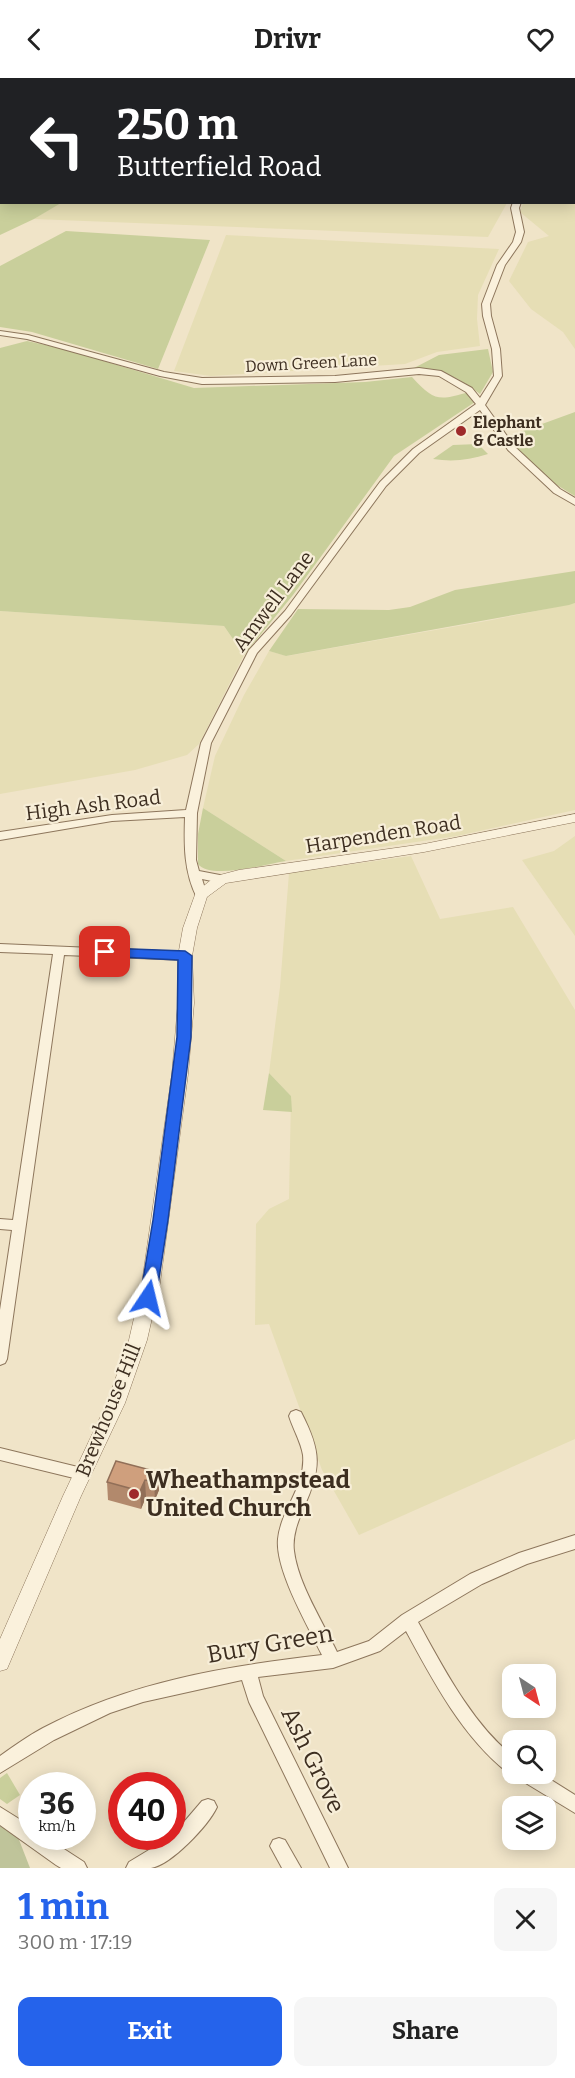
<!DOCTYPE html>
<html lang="en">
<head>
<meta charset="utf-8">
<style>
  :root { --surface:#fff; --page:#f6f6f6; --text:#222; --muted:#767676; --accent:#2563eb }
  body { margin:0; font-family:Bitter,serif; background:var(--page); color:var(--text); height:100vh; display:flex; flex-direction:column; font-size:22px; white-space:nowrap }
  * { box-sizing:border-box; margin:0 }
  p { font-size:20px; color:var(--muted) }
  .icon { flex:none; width:33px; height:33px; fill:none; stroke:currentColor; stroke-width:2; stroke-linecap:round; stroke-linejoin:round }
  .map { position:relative; height:1790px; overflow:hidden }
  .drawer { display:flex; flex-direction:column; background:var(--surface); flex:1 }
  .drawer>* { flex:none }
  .guide { position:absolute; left:0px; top:0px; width:576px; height:126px; box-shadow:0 3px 15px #0003; background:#202124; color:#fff; overflow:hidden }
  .needle { width:39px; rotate:144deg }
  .tools { position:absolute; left:502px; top:1586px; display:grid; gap:12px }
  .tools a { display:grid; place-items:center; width:54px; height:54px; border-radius:12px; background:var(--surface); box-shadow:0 3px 15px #0003; font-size:30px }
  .speed { position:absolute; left:18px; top:1694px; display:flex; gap:12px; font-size:30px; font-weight:700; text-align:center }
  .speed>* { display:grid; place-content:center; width:78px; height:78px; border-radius:50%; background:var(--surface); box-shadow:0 3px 15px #0003; line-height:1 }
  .speed small { font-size:15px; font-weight:400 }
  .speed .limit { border:9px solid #d22; background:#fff; color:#111 }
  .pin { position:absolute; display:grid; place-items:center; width:51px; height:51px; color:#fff; margin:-26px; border-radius:12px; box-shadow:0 3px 9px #0006 }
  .me { position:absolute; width:66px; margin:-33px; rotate:10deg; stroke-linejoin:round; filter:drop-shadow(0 0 4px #0008) }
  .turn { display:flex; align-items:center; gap:21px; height:126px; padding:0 18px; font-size:27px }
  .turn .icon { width:78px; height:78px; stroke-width:2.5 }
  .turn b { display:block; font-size:42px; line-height:51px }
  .round { display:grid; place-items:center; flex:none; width:63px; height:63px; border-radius:12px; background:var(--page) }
  .headline { display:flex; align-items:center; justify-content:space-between; height:102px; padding:0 18px }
  h1 { font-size:36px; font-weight:700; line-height:45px; color:var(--accent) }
  .cta { display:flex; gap:12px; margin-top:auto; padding:12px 18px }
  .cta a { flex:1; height:69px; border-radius:12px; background:var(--accent); color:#fff; font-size:24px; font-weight:700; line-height:69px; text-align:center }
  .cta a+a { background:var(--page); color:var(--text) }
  header { display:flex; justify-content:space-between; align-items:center; height:78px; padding:0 18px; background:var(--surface); font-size:27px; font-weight:700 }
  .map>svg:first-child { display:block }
  .farmland { fill:#e6deb5 }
  .green { fill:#c9cf9b }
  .cemetery { fill:#bfc49a }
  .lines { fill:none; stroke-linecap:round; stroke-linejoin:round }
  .minor-casing { stroke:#8d765c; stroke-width:2 }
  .tertiary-casing { stroke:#8d765c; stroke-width:1 }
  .minor { fill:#faf1dc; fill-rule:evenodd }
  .tertiary { fill:#faf1dc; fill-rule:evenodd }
  .wall { fill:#b2896c }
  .shaded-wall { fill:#916f58 }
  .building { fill:#cf9f7d; stroke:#916f58; stroke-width:1.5 }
  .route { fill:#2563eb; stroke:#184099; stroke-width:1.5 }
  .poi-dot { fill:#9e2a2b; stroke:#f7eed8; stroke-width:2 }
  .labels { text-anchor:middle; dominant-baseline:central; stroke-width:4.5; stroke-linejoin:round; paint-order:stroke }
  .far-street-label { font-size:16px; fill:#3d2e20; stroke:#f7eed8 }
  .far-poi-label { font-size:16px; font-weight:bold; fill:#3d2e20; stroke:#f7eed8; text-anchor:start }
  .street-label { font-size:20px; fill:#3d2e20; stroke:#f7eed8 }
  .near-poi-label { font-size:24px; font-weight:bold; fill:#3d2e20; stroke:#f7eed8; text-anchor:start }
  .near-street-label { font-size:24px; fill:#3d2e20; stroke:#f7eed8 }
</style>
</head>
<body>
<header><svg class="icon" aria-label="back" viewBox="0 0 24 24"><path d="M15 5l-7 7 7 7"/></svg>Drivr<svg class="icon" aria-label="heart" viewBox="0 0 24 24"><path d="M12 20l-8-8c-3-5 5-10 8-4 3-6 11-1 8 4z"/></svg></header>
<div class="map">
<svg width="575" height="1790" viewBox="0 0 575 1790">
  <rect width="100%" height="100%" fill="#f0e4c8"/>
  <!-- farmland -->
  <g class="farmland">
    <polygon points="575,69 575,271 563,254 531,231 509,203 528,164 549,158 520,134 523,125 574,124"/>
    <polygon points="61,124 507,125 488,159 34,141"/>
    <polygon points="226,157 499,171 478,217 477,241 480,268 437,274 405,286 211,298 174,293"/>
    <polygon points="575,525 575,732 457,758 286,783 203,730 215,678 244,617 269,573 287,578 492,542"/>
    <polygon points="0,533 224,548 244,577 199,666 187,677 135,692 0,716"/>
    <polygon points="575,758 575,858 522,782 554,773"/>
    <polygon points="411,778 440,841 513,829 575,932 575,1361 359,1457 322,1392 269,1246 255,1247 256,1146 269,1131 289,1121 291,1018 269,995 280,909 289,795"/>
  </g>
  <!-- green -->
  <g class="green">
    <polygon points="0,0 478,0 479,1 2,2 2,124 61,125 34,141 0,157"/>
    <polygon points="66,153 210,162 158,291 32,254 0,249 0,188"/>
    <path d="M27,263L64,271L194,310L365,304L412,299C434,323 438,323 469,314L475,324L394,378L293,517L244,577L224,548L0,533V270Z"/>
    <path d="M488,271L493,294L480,316C459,299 441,291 414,290L439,277Z"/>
    <path d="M575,334V418C550,403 521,386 509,358Z"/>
    <path d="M478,366L488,376C469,382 453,384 433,381L453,367Z"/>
    <polygon points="575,493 575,525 569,527 286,578 269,573 298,531 389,532 410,529 455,512"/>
    <path d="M203,730L286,783C267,786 210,802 198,786V756Z"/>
    <polygon points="269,995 291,1018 292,1034 263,1032"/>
    <polygon points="7,1695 20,1717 7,1726 0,1721 0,1700"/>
  </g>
  <!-- cemetery -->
  <polygon class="cemetery" points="0,1746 16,1754 30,1790 0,1790"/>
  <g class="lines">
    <!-- minor casing -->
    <g class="minor-casing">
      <g id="minor">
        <polygon points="268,0 278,0 265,2"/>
        <polygon points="482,0 488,0 489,2 482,2"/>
        <rect x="0" y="54" width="2" height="4"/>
        <path d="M513,124H521L519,130L524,154L521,164L505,187L490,226L491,238L500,271L502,298L485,327L514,368L560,411L575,420V427L554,415L508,372L480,332L419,375L386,408L291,537L257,575L211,665L197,735L196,782L199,793L225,798L227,801L221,805L202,801L207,817L205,820H197C184,794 184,768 185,739L112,743L0,762V754L112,737L186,732L201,665L249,572L285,533L380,404L413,371L476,326L466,314L439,298L419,296L335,304L202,306L160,298L27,261L0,257V253L28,257L164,294L202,300L335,298L419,290L441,293L472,310L480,320L494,298L492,271L483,238L482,226L497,187L513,164L516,154L511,130Z"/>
        <polygon points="0,866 185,874 191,878 185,882 64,877 7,1281 5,1285 0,1287 0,1232 12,1152 0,1151 0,1141 13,1142 53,876 0,874"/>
        <path d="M296,1332L301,1334C321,1373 322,1389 304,1429C298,1443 292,1458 294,1473C298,1506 323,1544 337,1574L369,1563L402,1537L470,1496L519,1475L575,1457V1471L527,1486L482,1506L418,1544C443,1589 472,1646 513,1678V1695H516L513,1696L507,1694C462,1658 433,1603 406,1553L380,1573L333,1590L258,1599L263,1618L348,1790H330L249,1624L242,1602L143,1624L110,1635L54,1662L0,1695V1678C14,1668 28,1658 43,1650C129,1604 226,1588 322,1577C308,1548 275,1492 278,1461C281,1431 306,1408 303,1377C301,1364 293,1351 289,1338L291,1334Z"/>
        <polygon points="0,1370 82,1390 87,1391 90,1396 87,1401 82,1402 0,1382"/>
        <polygon points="517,1695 540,1695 575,1717 575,1735 519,1701"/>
        <path d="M208,1721L214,1723L217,1729C208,1748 171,1787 151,1790C143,1790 134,1790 126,1790L129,1784L172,1758L202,1723Z"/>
        <polygon points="0,1729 32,1749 32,1758 44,1758 84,1784 87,1790 61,1790 56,1787 0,1747"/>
        <polygon points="279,1760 285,1762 301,1790 282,1790 270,1768 273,1762"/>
      </g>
    </g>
    <!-- tertiary casing -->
    <g class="tertiary-casing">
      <polygon id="tertiary" points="575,736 575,744 424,774 226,805 207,819 197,850 192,878 194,925 188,996 160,1205 147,1262 125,1325 81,1418 7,1591 0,1593 0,1561 63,1418 107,1325 129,1262 142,1205 172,996 178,925 178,878 183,850 196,814 216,798 239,792 424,766"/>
    </g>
    <!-- minor -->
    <use href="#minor" class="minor"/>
    <!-- tertiary -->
    <use href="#tertiary" class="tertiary"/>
  </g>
  <!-- wall -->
  <polygon class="wall" points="158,1394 159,1412 155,1422 146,1419 141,1431 108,1422 107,1404"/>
  <!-- shaded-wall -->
  <g class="shaded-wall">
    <polygon points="158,1394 159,1412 155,1422 154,1404"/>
    <polygon points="145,1402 146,1419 141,1431 140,1413"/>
  </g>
  <!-- building -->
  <polygon class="building" points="116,1383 158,1394 154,1404 145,1402 140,1413 107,1404"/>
  <!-- route -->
  <polygon class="route" points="105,870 185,873 192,878 191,959 168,1142 156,1220 153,1224 148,1226 142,1224 140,1220 153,1142 177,959 178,882 101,878 99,874 101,871"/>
  <!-- markers -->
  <g class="poi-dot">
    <circle cx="461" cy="353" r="6"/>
    <circle cx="134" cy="1416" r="6"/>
  </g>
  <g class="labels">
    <!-- far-street labels -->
    <g class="far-street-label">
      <text transform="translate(311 285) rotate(-3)">Down Green Lane</text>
    </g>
    <!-- far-poi labels -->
    <g class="far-poi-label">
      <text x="473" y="344">Elephant<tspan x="473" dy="18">&amp; Castle</tspan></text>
    </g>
    <!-- street labels -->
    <g class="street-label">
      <text transform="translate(273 523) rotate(-53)">Amwell Lane</text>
      <text transform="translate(93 727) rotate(-7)">High Ash Road</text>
      <text transform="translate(383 756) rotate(-9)">Harpenden Road</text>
      <text transform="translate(108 1332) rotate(-68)">Brewhouse Hill</text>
    </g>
    <!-- near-poi labels -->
    <g class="near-poi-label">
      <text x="146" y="1402">Wheathampstead<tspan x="146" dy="28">United Church</tspan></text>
    </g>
    <!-- near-street labels -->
    <g class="near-street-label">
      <text transform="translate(270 1566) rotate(-10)">Bury Green</text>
      <text transform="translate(313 1682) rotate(64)">Ash Grove</text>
    </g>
  </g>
</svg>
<div class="tools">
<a><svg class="needle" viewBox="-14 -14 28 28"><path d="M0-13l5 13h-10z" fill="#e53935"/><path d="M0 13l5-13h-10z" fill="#767676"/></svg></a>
<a><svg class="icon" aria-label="search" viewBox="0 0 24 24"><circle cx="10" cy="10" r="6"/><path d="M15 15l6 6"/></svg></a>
<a><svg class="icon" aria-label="layers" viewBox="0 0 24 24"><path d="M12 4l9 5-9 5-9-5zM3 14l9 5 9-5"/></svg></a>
</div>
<div class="speed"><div>36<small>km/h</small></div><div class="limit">40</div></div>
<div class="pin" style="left:105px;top:874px;background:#d93025"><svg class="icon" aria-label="arrive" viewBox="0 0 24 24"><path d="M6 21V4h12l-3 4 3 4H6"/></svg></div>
<svg class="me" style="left:148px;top:1220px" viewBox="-20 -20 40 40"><path d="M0-17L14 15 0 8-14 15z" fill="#2563eb" stroke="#fff" stroke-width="4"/></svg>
<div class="guide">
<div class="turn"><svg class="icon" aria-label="left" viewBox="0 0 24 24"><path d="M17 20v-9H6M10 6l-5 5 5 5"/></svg><div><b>250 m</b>Butterfield Road</div></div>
</div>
</div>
<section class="drawer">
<div class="headline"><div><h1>1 min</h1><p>300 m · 17:19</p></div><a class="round"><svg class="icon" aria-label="close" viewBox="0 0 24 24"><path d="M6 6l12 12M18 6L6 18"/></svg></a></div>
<div class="cta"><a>Exit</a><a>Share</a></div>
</section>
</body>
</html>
